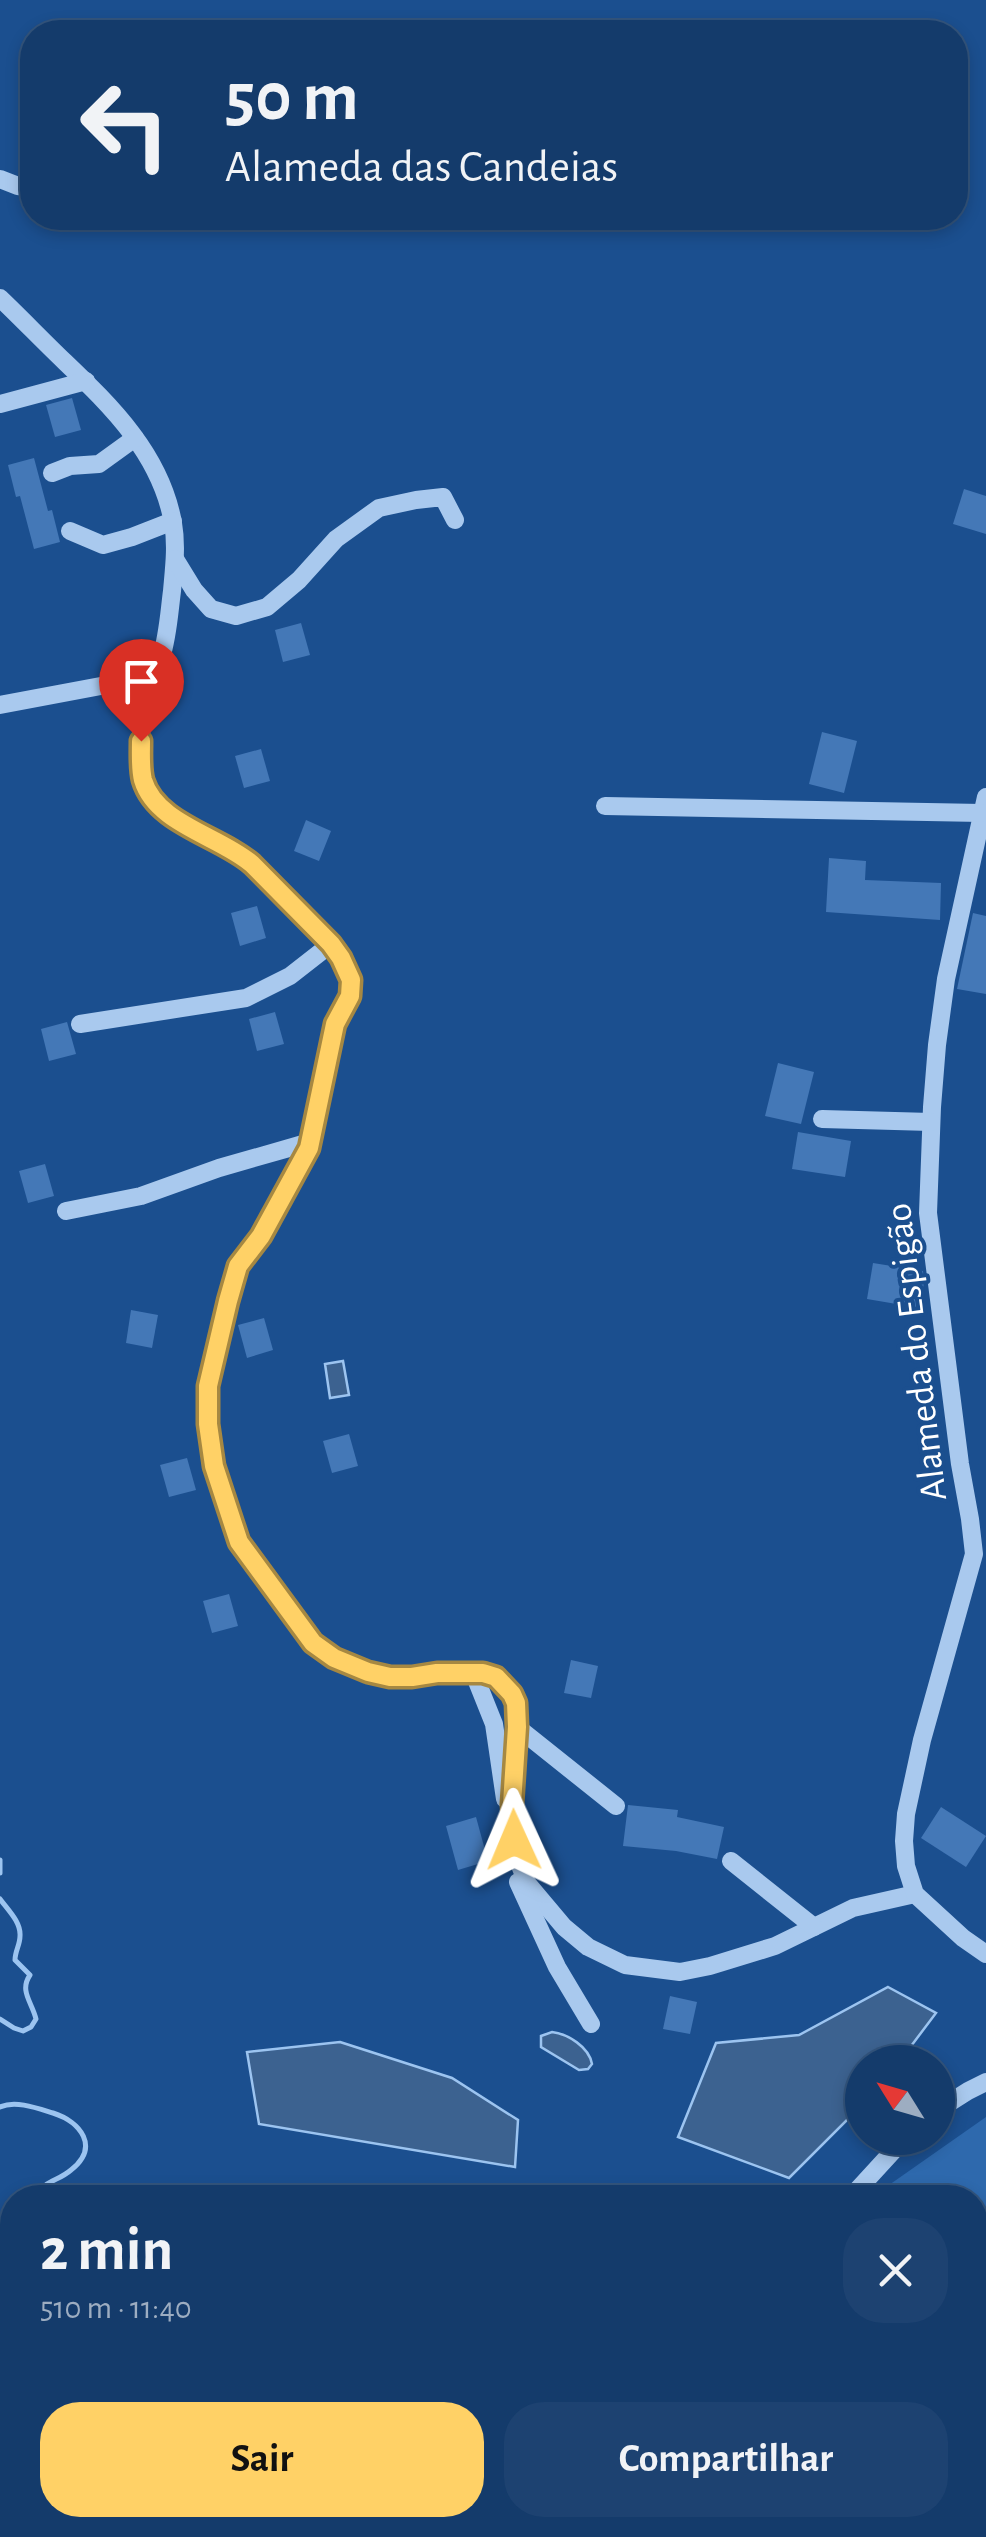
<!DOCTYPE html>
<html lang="pt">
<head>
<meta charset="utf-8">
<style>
  :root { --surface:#143b6b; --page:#1d4271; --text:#f1f3f6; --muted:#9dadc1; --line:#33557e; --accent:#ffd166 }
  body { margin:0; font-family:"Alegreya Sans",sans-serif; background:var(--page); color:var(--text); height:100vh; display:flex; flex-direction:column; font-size:38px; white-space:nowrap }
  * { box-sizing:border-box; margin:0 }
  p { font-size:32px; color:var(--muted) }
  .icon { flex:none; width:55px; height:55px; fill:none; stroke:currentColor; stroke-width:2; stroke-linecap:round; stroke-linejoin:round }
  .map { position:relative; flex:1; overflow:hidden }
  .panel { position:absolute; left:0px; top:2185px; width:988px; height:352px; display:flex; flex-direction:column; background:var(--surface); border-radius:40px 40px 0 0; box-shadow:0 5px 15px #0003,0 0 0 2px var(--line) }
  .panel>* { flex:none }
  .top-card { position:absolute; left:20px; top:20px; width:948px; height:210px; border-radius:40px; box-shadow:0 5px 15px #0003,0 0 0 2px var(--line); background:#143b6b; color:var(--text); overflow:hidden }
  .needle { width:65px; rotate:307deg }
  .tools { position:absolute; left:845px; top:2045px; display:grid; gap:20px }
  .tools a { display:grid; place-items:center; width:110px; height:110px; border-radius:50%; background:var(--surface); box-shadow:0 5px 15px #0003,0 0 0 2px var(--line); font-size:50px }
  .pin { position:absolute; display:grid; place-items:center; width:85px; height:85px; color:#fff; margin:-102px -42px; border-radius:50% 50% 50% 0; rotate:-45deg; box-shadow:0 0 10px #0007 }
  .pin .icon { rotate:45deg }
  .me { position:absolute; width:110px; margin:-55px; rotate:359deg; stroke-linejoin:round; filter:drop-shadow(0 0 8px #0008) }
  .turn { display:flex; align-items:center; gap:35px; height:210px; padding:0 40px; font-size:45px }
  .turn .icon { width:130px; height:130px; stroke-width:2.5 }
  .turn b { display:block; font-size:70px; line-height:85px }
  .round { display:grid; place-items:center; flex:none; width:105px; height:105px; border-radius:40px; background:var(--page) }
  .overview { display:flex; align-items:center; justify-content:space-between; height:170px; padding:0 40px }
  h1 { font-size:60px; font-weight:700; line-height:75px }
  .button { display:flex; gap:20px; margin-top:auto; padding:20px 40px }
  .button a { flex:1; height:115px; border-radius:40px; background:var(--accent); color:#111; font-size:40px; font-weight:700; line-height:115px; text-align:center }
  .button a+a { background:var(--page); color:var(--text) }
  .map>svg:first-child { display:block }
  .green { fill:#2e69ad }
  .water { fill:#3c6290; stroke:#9cc4f0; stroke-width:2.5 }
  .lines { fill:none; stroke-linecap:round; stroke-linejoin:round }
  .stream { stroke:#9cc4f0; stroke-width:5 }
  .building { fill:#4478b7 }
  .minor { stroke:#a9c9ee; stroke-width:18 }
  .route-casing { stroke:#a68842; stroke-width:25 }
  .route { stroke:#ffd166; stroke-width:18 }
  .labels { text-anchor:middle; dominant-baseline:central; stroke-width:8; stroke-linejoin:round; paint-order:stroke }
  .street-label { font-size:38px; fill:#fff; stroke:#1b4f8f }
</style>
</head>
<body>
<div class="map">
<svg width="986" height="2537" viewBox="0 0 986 2537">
  <rect width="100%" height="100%" fill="#1b4f8f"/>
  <!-- green -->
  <polygon class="green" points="986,2117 986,2537 638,2537 646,2525 975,2525 975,2198 876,2197 889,2185"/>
  <!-- water -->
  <g class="water">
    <polygon points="343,1361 349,1395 330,1398 325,1364"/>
    <polygon points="888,1987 936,2013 899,2062 862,2062 862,2105 789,2178 678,2137 716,2043 799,2035"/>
    <path d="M552,2032C568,2034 589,2047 592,2064L588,2069L579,2070L541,2047V2036Z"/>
    <polygon points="340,2042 452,2078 518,2120 515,2167 259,2124 247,2052"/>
  </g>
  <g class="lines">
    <!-- stream -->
    <g class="stream">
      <polyline points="0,1860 0,1873"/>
      <path d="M0,1899C8,1910 21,1922 20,1936C20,1945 15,1951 15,1960L30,1975C19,1991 32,2002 36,2019L31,2027L23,2031L14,2028L0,2019"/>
      <path d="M0,2107C15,2100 37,2108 53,2113C81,2122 100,2147 71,2170C57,2182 46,2179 34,2198"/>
      <polyline points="0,2303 12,2293"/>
      <polyline points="0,2505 12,2501"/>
      <polyline points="36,2525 38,2537"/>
    </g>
  </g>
  <!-- building -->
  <g class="building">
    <polygon points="72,398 81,430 55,437 46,405"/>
    <polygon points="34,458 48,511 52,510 60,542 34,549 20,496 16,497 8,465"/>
    <polygon points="964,489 986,496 986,534 953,524"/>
    <polygon points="301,623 310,655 283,662 275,630"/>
    <polygon points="822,732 857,741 844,793 809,784"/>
    <polygon points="261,749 270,781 244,788 235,756"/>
    <polygon points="306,820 331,831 319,861 294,851"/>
    <polygon points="829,858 866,861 865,880 941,883 940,920 826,912"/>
    <polygon points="257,906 266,938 240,946 231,913"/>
    <polygon points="973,913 986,916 986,994 957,989"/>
    <polygon points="275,1012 284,1044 257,1051 249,1019"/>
    <polygon points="67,1022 76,1054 49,1061 41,1029"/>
    <polygon points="778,1063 814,1072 801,1124 765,1116"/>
    <polygon points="798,1132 851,1141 845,1177 792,1169"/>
    <polygon points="45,1164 54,1196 28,1203 19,1171"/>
    <polygon points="873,1263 923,1271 924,1282 920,1308 867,1299"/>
    <polygon points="131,1310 158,1315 152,1348 126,1343"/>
    <polygon points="264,1318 273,1350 247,1358 238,1325"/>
    <polygon points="349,1434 358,1466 332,1473 323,1441"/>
    <polygon points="187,1458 196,1490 169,1497 160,1465"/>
    <polygon points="229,1594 238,1626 212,1633 203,1601"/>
    <polygon points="571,1660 598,1666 591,1698 564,1693"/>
    <polygon points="628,1805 678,1810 677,1817 724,1827 717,1859 676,1851 623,1846"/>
    <polygon points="941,1807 986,1836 966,1867 921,1838"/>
    <polygon points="476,1817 488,1861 458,1870 446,1826"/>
    <polygon points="670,1996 697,2002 690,2034 663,2029"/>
  </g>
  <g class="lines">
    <!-- minor -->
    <g class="minor">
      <polyline points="0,179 18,186 32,188"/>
      <path d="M0,298C22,319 43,341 65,362C112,407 161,455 173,523C177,546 174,568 172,591C169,614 168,636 161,658C149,693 128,757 147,791C167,826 222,838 252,864L331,944L341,958L351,980L350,997L335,1024L309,1148L261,1236L238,1267L208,1386L209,1424L214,1466L239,1542L313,1643L334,1658L369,1672L390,1677H412L437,1673H483L496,1677L512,1694L516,1703L517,1727L513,1804L514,1840L519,1863L527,1883L564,1927L588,1947L625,1965L680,1972L710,1966L775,1946L853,1908L915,1894"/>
      <polyline points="0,404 86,381"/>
      <polyline points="52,473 70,466 99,464 135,438"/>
      <polyline points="70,531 103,545 132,537 173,521"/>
      <polyline points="175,559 194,590 211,609 236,616 267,607 299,580 336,539 379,508 416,500 443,497 455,520"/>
      <polyline points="0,705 154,676"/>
      <polyline points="986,797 946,979 937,1045 932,1107 928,1213 960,1464 970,1519 974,1554 922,1740 906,1814 904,1841 906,1866 915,1894 963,1938 986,1954"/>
      <polyline points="605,806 982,813"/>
      <polyline points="80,1024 246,998 290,976 331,944"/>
      <polyline points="822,1119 931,1122"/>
      <polyline points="66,1211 141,1196 219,1168 310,1142"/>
      <polyline points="474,1674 494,1724 505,1799"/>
      <polyline points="517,1727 616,1806"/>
      <polyline points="731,1861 814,1927"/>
      <polyline points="518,1882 557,1967 591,2024"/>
      <polyline points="938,2110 968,2091 986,2082"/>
      <polyline points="850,2198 905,2138"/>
      <polyline points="620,2537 628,2525"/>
    </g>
  </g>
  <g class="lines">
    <!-- route casing -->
    <g class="route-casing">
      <path id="route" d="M141,741C141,754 140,768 143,780C156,824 220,836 252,864L331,944L341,958L351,980L350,996L335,1024L309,1148L261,1236L238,1266L228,1301L208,1386V1424L214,1466L239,1542L313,1643L334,1658L368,1672L390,1677H412L437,1673H483L496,1677L512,1694L516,1703L517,1727L512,1804L514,1840"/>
    </g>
    <!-- route -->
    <use href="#route" class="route"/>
  </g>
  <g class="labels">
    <!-- street labels -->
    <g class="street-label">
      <text transform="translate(917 1352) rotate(-97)">Alameda do Espigão</text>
    </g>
  </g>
</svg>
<div class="tools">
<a><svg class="needle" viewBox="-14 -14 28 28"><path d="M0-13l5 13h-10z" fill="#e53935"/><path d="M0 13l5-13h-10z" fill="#9dadc1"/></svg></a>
</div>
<div class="pin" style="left:141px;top:741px;background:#d93025"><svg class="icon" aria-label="arrive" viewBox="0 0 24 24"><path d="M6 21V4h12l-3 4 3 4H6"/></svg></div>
<svg class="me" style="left:514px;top:1840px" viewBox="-20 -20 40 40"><path d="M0-17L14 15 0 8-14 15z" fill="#ffd166" stroke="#fff" stroke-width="4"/></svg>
<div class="top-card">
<div class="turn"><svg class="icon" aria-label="left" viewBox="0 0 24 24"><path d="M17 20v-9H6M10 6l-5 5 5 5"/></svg><div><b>50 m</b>Alameda das Candeias</div></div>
</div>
<section class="panel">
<div class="overview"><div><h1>2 min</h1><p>510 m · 11:40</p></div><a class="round"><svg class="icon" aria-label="close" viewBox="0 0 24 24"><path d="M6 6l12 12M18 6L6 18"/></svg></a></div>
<div class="button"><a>Sair</a><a>Compartilhar</a></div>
</section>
</div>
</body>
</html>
